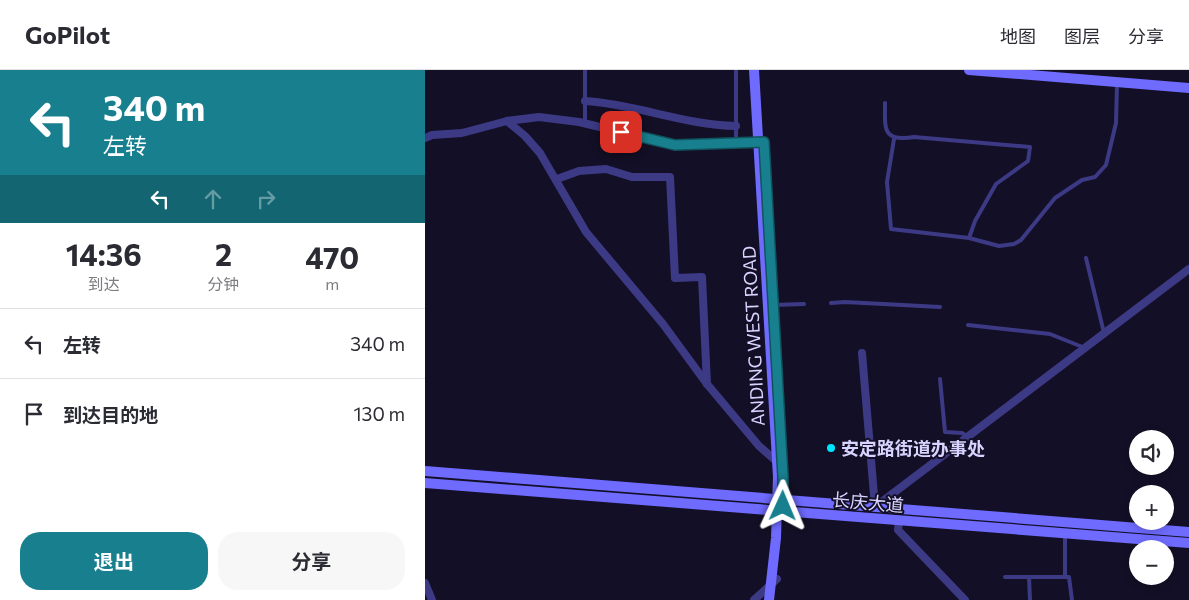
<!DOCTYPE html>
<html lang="zh">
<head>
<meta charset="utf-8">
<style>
  :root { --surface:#fff; --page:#f7f7f7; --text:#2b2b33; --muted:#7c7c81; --line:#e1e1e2; --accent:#187f8f }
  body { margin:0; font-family:Commissioner,"Noto Sans SC",sans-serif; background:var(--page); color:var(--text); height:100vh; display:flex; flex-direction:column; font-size:19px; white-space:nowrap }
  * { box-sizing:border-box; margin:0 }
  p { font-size:16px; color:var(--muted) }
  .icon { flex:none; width:28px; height:28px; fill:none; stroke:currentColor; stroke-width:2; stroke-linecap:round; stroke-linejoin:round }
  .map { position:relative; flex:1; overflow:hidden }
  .sheet { display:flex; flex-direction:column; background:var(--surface); width:425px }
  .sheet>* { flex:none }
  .top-card { background:#187f8f; color:#fff; overflow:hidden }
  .fabs { position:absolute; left:704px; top:360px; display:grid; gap:10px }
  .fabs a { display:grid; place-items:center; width:45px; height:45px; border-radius:50%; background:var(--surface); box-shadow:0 2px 8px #0003; font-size:25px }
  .pin { position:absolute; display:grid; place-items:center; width:42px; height:42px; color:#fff; margin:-21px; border-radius:10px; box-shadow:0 2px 8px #0006 }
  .me { position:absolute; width:55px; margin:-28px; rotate:1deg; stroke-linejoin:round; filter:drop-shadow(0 0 4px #0008) }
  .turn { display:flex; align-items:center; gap:18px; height:105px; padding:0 20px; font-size:22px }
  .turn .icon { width:65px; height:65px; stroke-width:2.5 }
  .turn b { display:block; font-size:35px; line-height:42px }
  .lanes { display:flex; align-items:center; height:48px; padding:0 20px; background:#0003; justify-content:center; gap:25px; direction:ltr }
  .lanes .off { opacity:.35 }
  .eta { display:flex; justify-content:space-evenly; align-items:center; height:85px; text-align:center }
  .eta b { font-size:30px; font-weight:700; line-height:35px }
  .cta { display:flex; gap:10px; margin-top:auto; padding:10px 20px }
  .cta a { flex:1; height:58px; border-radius:20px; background:var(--accent); color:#fff; font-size:20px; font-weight:700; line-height:58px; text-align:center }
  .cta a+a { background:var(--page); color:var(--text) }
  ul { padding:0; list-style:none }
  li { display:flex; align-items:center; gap:15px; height:70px; padding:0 20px; border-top:1px solid var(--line) }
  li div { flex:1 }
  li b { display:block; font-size:19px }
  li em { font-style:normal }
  header { display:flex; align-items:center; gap:30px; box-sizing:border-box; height:70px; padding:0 25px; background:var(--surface); border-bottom:1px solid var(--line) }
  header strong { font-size:24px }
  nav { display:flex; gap:28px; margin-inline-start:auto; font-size:18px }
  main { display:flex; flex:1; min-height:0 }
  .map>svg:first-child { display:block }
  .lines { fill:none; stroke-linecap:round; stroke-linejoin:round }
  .lane { stroke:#3d3a85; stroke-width:4 }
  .street { stroke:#3d3a85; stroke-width:8 }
  .secondary { stroke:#6f6bff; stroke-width:10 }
  .route-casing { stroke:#10535d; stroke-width:12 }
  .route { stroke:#187f8f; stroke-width:9 }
  .poi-dot { fill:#00e5ff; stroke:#130f26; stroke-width:2 }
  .labels { text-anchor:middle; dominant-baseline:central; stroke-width:4; stroke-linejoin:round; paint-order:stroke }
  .street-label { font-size:18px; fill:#d9d4ff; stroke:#130f26 }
  .poi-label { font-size:18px; font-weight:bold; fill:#d9d4ff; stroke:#130f26; text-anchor:start }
</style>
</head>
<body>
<header>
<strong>GoPilot</strong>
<nav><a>地图</a><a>图层</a><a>分享</a></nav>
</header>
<main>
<section class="sheet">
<div class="top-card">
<div class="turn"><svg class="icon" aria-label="left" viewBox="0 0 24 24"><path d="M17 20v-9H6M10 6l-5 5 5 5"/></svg><div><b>340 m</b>左转</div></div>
<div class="lanes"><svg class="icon" aria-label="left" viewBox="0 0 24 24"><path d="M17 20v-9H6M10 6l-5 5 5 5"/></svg><svg class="icon off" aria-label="ahead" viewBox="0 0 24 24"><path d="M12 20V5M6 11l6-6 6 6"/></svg><svg class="icon off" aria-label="right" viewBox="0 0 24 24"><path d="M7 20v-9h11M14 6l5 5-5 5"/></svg></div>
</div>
<div class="eta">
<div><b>14:36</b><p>到达</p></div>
<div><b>2</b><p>分钟</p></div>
<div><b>470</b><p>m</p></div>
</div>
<ul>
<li><svg class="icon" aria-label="left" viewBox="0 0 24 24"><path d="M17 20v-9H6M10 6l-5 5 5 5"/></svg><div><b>左转</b></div><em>340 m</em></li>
<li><svg class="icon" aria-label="arrive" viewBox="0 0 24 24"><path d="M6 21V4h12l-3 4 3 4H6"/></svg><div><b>到达目的地</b></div><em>130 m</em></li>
</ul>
<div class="cta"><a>退出</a><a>分享</a></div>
</section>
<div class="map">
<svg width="764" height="530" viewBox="0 0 764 530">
  <rect width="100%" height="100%" fill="#130f26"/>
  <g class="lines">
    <!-- lane -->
    <g class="lane">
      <polyline points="311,0 311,74"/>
      <path d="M460,33C460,59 457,72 489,67L605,77L603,91L571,114L550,151L544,168"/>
      <polyline points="160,53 160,0"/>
      <polyline points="469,69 462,112 466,159 544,168 574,176 589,174 596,170 630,128 657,110 670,107 681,95 691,53 692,14"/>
      <polyline points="661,188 679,263"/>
      <polyline points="406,233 420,232 515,237"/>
      <polyline points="347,235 379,234"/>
      <polyline points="543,255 625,264 660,278"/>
      <polyline points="515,309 520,362 537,363 543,367"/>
      <polyline points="640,464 640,507"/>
      <polyline points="580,507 644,507 647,530"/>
      <polyline points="604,507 605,530"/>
    </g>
    <!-- street -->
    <g class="street">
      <path d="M160,31C211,34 259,55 311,56"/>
      <polyline points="82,51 100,66 115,83 161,162 238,254 282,314 334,376 357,396"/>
      <polyline points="0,68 7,65 37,63 82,51 114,47 154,52 250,75 339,72"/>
      <polyline points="132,109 154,101 181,99 207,107 245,107 250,208 277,207 282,314"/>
      <polyline points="437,283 450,437"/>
      <polyline points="450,437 764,199"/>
      <polyline points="474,451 473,460 540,530"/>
      <polyline points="0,513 7,530"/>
      <polyline points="329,530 352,509"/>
    </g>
    <!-- secondary -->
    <g class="secondary">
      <polyline points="329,0 353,407 351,468 344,530"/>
      <polyline points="544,0 764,18"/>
      <polyline points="0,401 764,462"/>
      <polyline points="0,413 764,473"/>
    </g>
  </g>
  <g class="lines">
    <!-- route casing -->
    <g class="route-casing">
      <polyline id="route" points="196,62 250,75 339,72 358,407 358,436"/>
    </g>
    <!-- route -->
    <use href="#route" class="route"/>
  </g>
  <!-- markers -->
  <circle class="poi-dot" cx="406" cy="378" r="5"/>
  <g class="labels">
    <!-- street labels -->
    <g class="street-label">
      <text transform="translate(328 266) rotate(-93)">ANDING WEST ROAD</text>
      <text transform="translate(443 432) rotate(5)">长庆大道</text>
    </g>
    <!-- poi labels -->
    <g class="poi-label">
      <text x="416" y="378">安定路街道办事处</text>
    </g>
  </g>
</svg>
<div class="fabs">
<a><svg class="icon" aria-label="sound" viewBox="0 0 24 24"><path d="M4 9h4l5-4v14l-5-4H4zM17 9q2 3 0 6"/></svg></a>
<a>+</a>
<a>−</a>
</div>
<div class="pin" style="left:196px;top:62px;background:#d93025"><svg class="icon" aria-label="arrive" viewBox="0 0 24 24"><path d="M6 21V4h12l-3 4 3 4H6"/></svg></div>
<svg class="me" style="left:358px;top:436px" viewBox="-20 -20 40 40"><path d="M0-17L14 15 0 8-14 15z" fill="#187f8f" stroke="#fff" stroke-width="4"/></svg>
</div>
</main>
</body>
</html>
